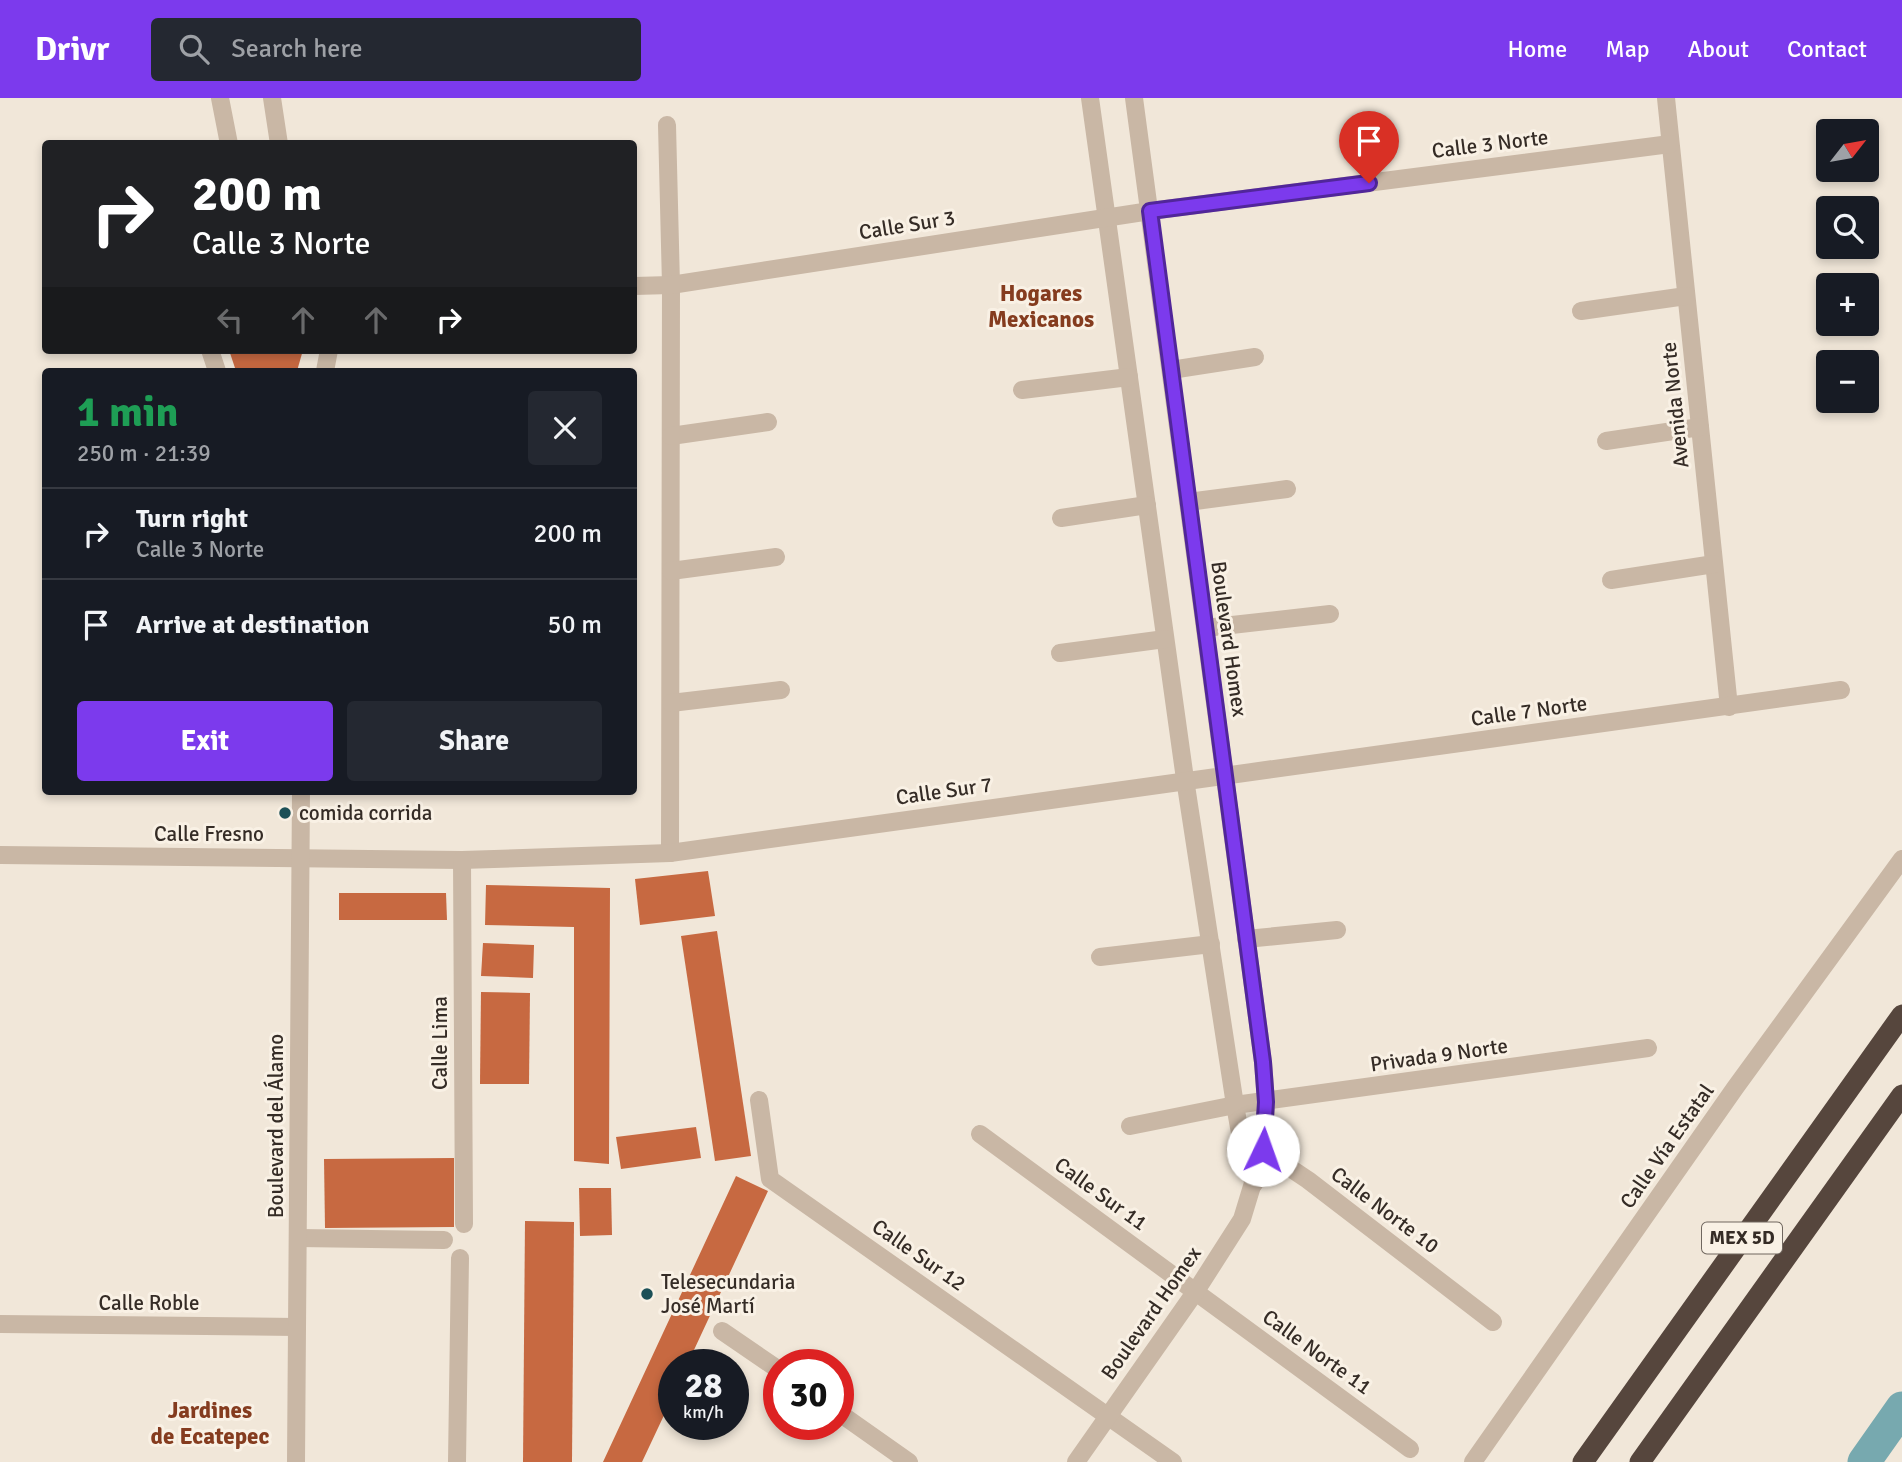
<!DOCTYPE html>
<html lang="en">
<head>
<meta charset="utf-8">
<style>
  :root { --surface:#171b24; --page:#242831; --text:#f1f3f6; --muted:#9ea1a6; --line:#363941; --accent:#7c3aed }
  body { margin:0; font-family:Signika,sans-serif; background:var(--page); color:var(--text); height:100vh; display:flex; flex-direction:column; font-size:26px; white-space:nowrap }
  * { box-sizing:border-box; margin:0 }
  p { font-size:23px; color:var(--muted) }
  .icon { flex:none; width:38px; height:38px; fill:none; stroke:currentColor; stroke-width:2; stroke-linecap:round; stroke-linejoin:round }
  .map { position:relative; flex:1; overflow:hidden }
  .side { position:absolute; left:42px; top:270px; width:595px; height:427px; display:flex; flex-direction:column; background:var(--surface); border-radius:7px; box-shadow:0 4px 10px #0003 }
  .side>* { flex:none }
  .guide { position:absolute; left:42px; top:42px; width:595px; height:214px; border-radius:7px; box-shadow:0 4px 10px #0003; background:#202124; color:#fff; overflow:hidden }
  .needle { width:46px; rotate:59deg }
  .buttons { position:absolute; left:1816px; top:21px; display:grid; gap:14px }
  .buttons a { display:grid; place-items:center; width:63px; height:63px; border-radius:7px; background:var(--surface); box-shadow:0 4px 10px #0003; font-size:35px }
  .speed { position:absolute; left:658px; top:1251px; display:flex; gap:14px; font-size:35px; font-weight:700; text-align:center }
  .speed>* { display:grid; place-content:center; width:91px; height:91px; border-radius:50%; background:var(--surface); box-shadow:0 4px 10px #0003; line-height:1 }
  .speed small { font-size:18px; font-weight:400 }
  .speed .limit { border:10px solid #d22; background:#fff; color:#111 }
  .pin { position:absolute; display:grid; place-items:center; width:60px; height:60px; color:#fff; margin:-72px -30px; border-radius:50% 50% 50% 0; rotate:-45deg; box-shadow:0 0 7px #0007 }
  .pin .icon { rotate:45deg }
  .me { position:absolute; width:77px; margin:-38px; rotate:3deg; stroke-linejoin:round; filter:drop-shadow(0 0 5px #0008) }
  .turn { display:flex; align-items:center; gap:24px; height:147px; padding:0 35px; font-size:32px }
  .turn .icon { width:91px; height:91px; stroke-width:2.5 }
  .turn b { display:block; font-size:49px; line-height:60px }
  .lanes { display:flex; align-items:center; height:66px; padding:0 35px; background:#0003; justify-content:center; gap:35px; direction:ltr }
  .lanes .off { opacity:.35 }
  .round { display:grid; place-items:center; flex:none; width:74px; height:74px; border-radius:7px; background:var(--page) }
  .head { display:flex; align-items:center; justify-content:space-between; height:119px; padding:0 35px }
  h1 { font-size:42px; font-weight:700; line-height:52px; color:#1e9e55 }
  .action { display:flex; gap:14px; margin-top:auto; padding:14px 35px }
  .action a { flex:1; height:80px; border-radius:7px; background:var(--accent); color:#fff; font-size:28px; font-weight:700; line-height:80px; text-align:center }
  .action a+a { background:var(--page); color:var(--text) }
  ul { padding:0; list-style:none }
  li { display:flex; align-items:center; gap:21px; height:91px; padding:0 35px; border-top:2px solid var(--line) }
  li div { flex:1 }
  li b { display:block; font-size:26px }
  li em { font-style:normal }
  header { display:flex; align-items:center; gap:42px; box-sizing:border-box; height:98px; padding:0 35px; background:var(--accent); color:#fff }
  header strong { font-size:33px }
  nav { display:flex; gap:38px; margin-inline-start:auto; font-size:24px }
  .search { width:490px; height:63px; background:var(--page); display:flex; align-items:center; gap:18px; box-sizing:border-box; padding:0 24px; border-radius:7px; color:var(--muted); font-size:26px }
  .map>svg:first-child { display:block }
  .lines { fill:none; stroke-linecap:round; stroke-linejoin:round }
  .canal { stroke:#77a9af; stroke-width:33 }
  .building { fill:#c76941 }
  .minor { stroke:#c9b7a5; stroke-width:18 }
  .motorway { stroke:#56463d; stroke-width:21 }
  .route-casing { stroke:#51269a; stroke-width:18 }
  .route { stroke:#7c3aed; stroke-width:12 }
  .poi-dot { fill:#1c5057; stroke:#f9f1e5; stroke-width:2.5 }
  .labels { text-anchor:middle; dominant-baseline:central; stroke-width:6; stroke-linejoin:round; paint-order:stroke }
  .shield { fill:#f9f1e5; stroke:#70675f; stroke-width:2 }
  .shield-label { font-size:19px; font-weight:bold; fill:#352c26 }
  .street-label { font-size:21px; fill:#352c26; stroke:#f9f1e5 }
  .poi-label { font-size:21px; fill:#352c26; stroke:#f9f1e5; text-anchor:start }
  .neighbourhood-label { font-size:23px; font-weight:bold; fill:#853c1f; stroke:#f9f1e5 }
</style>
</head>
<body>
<header>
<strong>Drivr</strong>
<div class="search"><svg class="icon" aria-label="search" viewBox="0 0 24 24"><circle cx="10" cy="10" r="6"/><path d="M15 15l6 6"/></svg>Search here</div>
<nav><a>Home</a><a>Map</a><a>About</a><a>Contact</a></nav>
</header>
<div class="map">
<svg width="1902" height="1364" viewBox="0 0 1902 1364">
  <rect width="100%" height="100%" fill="#f1e7d9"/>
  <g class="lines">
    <!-- canal -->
    <polyline class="canal" points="1864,1364 1902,1310"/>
  </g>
  <!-- building -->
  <g class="building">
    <polygon points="229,252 303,252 297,273 236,273"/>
    <polygon points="708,773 715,818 640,827 635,781"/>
    <polygon points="486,787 610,790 609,1066 574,1063 574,829 485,827"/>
    <polygon points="339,795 446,795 447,822 339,822"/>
    <polygon points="717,833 751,1058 715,1063 681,838"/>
    <polygon points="483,845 534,847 533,880 481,878"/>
    <polygon points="481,894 530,895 529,986 480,986"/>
    <polygon points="696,1029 701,1060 621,1071 616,1039"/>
    <polygon points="454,1060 454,1129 325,1130 324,1061"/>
    <polygon points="736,1078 768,1093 687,1267 674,1267 674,1296 642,1364 603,1364"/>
    <polygon points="579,1090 611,1090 612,1137 580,1138"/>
    <polygon points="525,1123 574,1124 572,1364 523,1364"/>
  </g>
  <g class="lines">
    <!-- minor -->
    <g class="minor">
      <polyline points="220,0 229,46"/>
      <polyline points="272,0 279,46"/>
      <polyline points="1090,0 1185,681 1235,1007 1243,1052 1254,1086"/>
      <polyline points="1666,0 1729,609"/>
      <polyline points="667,27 671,187 670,755"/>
      <polyline points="634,188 671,187 1150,113 1670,46"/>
      <polyline points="1581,213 1686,198"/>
      <polyline points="210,252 217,273"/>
      <polyline points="1171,272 1255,259"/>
      <polyline points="325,273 329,252"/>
      <polyline points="1022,292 1129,279"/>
      <polyline points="671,338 768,324"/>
      <polyline points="1606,343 1700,329"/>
      <polyline points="1188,404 1287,391"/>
      <polyline points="1061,420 1147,407"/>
      <polyline points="671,473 776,459"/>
      <polyline points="1611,482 1714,466"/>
      <polyline points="1205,530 1330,516"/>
      <polyline points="1060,555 1165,541"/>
      <polyline points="671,605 781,592"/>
      <polyline points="0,757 462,762 670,755 1841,592"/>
      <polyline points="462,762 464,1126"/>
      <polyline points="1246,841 1337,832"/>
      <polyline points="1100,859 1211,846"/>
      <polyline points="759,1002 770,1081 1173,1364"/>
      <polyline points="1130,1028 1235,1007 1648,950"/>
      <polyline points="980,1036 1410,1351"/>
      <polyline points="1254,1052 1263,1052 1308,1082 1493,1224"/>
      <polyline points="298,1140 444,1142"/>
      <polyline points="0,1226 297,1229"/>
      <polyline points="722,1233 779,1272"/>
      <polyline points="838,1314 909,1364"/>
      <polyline points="296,1364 301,693"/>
      <polyline points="457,1364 460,1160"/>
      <polyline points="1076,1364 1196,1193 1242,1121 1263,1052 1266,1004 1263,964 1134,0"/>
      <polyline points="1473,1364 1735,990 1902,761"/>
    </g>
    <!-- motorway -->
    <g class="motorway">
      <polyline points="1583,1364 1902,917"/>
      <polyline points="1640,1364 1902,997"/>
    </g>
  </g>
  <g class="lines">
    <!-- route casing -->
    <g class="route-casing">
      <polyline id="route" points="1263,1052 1266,1004 1263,964 1150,113 1369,85"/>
    </g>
    <!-- route -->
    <use href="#route" class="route"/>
  </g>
  <!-- markers -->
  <g class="poi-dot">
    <circle cx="285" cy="715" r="7"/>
    <circle cx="647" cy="1196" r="7"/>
  </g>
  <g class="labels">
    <!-- shield labels -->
    <rect class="shield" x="1702" y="1124.5" width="80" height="31" rx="5"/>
    <g class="shield-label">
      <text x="1742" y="1140">MEX 5D</text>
    </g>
    <!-- street labels -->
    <g class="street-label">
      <text transform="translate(1490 46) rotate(-7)">Calle 3 Norte</text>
      <text transform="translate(907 127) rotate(-9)">Calle Sur 3</text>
      <text transform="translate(1675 307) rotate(-96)">Avenida Norte</text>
      <text transform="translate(1229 541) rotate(82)">Boulevard Homex</text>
      <text transform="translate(1529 613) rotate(-8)">Calle 7 Norte</text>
      <text transform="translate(944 693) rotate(-8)">Calle Sur 7</text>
      <text x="209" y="736">Calle Fresno</text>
      <text transform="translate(440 945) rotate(-90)">Calle Lima</text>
      <text transform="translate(1439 957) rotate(-8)">Privada 9 Norte</text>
      <text transform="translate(276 1028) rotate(-90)">Boulevard del Álamo</text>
      <text transform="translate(1667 1048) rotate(-55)">Calle Vía Estatal</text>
      <text transform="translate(1101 1096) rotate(36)">Calle Sur 11</text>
      <text transform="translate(1385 1112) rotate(37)">Calle Norte 10</text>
      <text transform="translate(919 1157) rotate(35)">Calle Sur 12</text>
      <text x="149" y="1205">Calle Roble</text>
      <text transform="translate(1151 1215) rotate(-55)">Boulevard Homex</text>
      <text transform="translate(1317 1254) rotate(36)">Calle Norte 11</text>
    </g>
    <!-- poi labels -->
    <g class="poi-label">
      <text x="299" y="715">comida corrida</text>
      <text x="661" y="1184">Telesecundaria<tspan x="661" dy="24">José Martí</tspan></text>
    </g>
    <!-- neighbourhood labels -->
    <g class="neighbourhood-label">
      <text x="1041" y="195">Hogares<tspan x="1041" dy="26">Mexicanos</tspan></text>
      <text x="210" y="1312">Jardines<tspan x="210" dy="26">de Ecatepec</tspan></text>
    </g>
  </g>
</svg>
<div class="buttons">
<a><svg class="needle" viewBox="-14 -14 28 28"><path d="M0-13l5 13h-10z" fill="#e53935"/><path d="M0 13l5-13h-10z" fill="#9ea1a6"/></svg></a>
<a><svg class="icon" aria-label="search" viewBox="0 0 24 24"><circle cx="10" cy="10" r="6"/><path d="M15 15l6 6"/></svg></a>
<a>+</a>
<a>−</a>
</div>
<div class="speed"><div>28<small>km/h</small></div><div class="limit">30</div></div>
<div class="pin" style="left:1369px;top:85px;background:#d93025"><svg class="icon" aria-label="arrive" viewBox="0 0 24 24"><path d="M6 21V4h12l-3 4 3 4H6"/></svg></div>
<svg class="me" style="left:1263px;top:1052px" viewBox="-20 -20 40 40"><circle r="19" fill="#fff"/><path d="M0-13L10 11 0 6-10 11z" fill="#7c3aed"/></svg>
<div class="guide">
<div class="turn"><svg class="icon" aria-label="right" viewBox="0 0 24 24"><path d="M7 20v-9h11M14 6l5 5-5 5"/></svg><div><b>200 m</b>Calle 3 Norte</div></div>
<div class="lanes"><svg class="icon off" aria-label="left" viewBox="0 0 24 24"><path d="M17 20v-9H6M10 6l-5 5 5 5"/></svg><svg class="icon off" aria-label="ahead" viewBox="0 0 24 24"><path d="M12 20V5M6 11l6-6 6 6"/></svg><svg class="icon off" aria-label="ahead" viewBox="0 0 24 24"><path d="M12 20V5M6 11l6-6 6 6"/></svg><svg class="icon" aria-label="right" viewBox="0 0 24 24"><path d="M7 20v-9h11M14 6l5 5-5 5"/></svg></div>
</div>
<section class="side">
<div class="head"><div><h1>1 min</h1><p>250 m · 21:39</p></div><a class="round"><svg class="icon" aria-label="close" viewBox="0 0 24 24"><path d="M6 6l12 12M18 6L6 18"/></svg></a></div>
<ul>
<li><svg class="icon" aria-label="right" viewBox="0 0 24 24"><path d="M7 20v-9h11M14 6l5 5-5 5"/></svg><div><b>Turn right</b><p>Calle 3 Norte</p></div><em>200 m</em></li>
<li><svg class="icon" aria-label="arrive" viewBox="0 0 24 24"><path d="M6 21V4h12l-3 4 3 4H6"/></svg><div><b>Arrive at destination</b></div><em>50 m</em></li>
</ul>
<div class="action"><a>Exit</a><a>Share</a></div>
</section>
</div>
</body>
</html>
